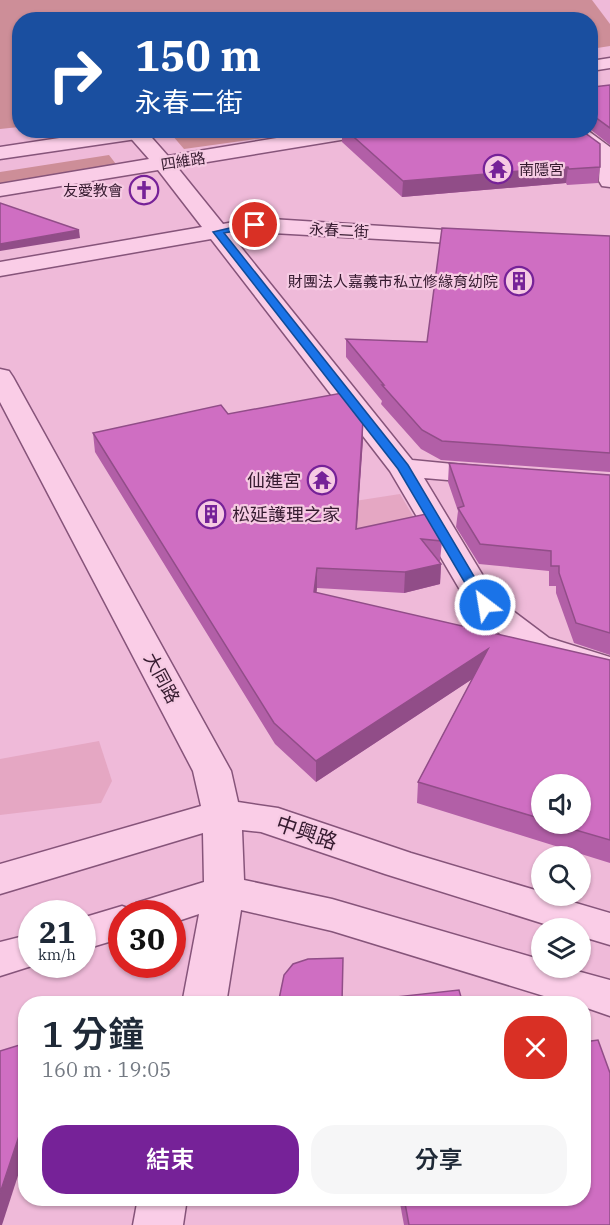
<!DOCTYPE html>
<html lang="zh-TW">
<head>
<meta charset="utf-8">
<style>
  :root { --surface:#fff; --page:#f6f6f7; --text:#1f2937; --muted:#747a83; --accent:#762298 }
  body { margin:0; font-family:"IBM Plex Serif","Noto Sans TC",serif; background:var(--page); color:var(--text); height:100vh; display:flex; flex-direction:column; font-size:22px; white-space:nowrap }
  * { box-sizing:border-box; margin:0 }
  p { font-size:20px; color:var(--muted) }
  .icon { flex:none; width:33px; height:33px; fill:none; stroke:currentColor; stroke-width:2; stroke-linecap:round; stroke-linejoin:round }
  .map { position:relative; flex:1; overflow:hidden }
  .panel { position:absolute; left:18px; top:996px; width:573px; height:210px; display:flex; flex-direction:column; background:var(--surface); border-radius:24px; box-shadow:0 2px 4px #0004 }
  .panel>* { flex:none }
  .banner { position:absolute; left:12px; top:12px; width:586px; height:126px; border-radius:24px; box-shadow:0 2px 4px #0004; background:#1a4fa0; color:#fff; overflow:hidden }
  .buttons { position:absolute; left:531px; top:774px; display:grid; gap:12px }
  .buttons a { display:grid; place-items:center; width:60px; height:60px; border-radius:50%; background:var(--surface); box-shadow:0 2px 4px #0004; font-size:30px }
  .speed { position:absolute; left:18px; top:900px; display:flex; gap:12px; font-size:30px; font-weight:700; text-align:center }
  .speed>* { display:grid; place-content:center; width:78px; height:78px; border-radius:50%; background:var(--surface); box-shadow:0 2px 4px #0004; line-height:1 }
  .speed small { font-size:15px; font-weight:400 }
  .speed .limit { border:9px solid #d22; background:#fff; color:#111 }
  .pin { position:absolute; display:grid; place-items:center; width:51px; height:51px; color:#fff; margin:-26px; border:3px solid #fff; border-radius:50%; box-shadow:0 2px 6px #0007 }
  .me { position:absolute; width:66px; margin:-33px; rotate:329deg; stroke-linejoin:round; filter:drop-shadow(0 0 4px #0008) }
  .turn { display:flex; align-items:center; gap:21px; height:126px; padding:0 24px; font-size:27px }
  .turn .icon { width:78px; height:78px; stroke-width:2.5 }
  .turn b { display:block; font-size:42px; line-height:51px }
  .round { display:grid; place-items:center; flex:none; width:63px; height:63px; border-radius:24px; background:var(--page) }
  .overview { display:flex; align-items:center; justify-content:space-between; height:102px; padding:0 24px }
  h1 { font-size:36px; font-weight:600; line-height:45px }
  .primary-button { display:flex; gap:12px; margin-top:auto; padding:12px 24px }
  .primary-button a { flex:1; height:69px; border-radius:24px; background:var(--accent); color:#fff; font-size:24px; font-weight:600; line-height:69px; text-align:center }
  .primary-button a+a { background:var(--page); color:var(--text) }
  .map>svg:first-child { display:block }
  .farmland { fill:#e5a7c3 }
  .green { fill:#cd8e98 }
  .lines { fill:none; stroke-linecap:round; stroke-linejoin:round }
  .minor-casing { stroke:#86547a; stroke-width:3 }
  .tertiary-casing { stroke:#86547a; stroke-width:3 }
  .minor { fill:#facde7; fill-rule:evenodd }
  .tertiary { fill:#facde7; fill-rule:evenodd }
  .wall { fill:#b25fa7; fill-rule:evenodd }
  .shaded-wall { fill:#914d88 }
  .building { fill:#cf6ec2; stroke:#914d88; stroke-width:1.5 }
  .route { fill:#1a73e8; stroke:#114b97; stroke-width:1.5 }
  .labels { text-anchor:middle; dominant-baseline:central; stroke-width:4.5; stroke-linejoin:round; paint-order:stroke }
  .far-street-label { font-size:15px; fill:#351a2f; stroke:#f6cae3 }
  .far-poi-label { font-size:15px; fill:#351a2f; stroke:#f6cae3; text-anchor:end }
  .poi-label { font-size:18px; fill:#351a2f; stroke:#f6cae3; text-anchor:end }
  .street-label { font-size:18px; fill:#351a2f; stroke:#f6cae3 }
  .near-street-label { font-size:21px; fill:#351a2f; stroke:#f6cae3 }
</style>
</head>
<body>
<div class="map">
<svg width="610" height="1225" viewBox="0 0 610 1225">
  <rect width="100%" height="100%" fill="#efbad9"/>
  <!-- farmland -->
  <g class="farmland">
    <polygon points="400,494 423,533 322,555 290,511"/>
    <polygon points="99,741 112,781 101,803 0,815 0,759"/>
  </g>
  <!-- green -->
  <g class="green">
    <polygon points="0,0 592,0 610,24 610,46 591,49 591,20 20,20 19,127 0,129"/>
    <polygon points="201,131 201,130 315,131 184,149 172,135"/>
    <polygon points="109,155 119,168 0,188 0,172"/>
  </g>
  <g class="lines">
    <!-- minor casing -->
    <g class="minor-casing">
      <g id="minor">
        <polygon points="129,130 145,130 168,156 325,130 375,130 372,134 365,136 177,167 223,224 255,218 493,233 496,238 493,243 485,245 255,232 232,236 412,460 504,469 509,475 504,481 494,484 424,478 497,599 549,638 610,657 610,679 525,654 473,612 390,471 211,239 0,276 0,262 202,227 158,170 0,196 0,184 149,159 127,134"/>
        <polygon points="563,130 587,130 610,147 610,187 602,186 599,181 600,159"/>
      </g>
    </g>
    <!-- tertiary casing -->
    <g class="tertiary-casing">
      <g id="tertiary">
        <polygon points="610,58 610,68 591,71 591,61"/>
        <polygon points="112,130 167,130 164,134 157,136 0,159 0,147"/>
        <polygon points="0,369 9,371 13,377 231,771 238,802 278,808 411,853 542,892 542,896 552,896 610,913 610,945 580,936 580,928 557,928 385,874 261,832 242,830 244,880 332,899 542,960 542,968 566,968 610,980 610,1016 584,1007 584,1004 570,1004 332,931 241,910 226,1004 182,1004 199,914 172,923 172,914 122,914 122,938 82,950 82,918 122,906 133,910 136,903 204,882 203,833 0,894 0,864 201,806 193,771 0,402"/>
        <polygon points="32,934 32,964 38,964 0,976 0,942"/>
        <polygon points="138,1198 187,1198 183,1225 133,1225"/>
      </g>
    </g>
    <!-- minor -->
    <use href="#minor" class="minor"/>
    <!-- tertiary -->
    <use href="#tertiary" class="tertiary"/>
  </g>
  <!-- wall -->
  <g class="wall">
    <polygon points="591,84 593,87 610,85 610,145 591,130"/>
    <polygon points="342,130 581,130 600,167 598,183 567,185 566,183 402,197 342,142"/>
    <polygon points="610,236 610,472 441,460 421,449 381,404 382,401 346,357 346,339 427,342"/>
    <path d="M93,433L363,439L357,529L442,541L440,561H439L441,564L440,584L404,593L317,588L316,593L610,660V863L417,803L418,782L472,679L316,782L275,744L95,452ZM542,784L580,824H542Z"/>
    <polygon points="449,463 610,475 610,655 574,643 556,593 556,586 549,586 549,571 479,564 456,527 458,511 448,482"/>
    <polygon points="399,1198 584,1198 610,1225 404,1225"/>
  </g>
  <!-- shaded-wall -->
  <g class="shaded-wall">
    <polygon points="568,167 566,183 402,197 403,181"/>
    <polygon points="79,230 80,238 0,251 0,244"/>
    <polygon points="363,420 363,439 355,549 356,529"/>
    <polygon points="441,564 440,584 404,593 405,572"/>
    <polygon points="317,568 317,588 314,613 314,592"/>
    <polygon points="488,649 486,670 316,782 316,761"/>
    <polygon points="26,1115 26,1151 2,1225 0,1225 0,1193"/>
  </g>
  <!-- building -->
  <g class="building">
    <polygon points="591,84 593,87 610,85 610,128 591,114"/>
    <polygon points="346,130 581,130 600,144 600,167 569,169 568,167 403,181"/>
    <polygon points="0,203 79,230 0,244"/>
    <polygon points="442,228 610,236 610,453 442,441 422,430 382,385 384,385 346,339 427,342"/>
    <polygon points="342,393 363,420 356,529 426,514 442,541 421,539 441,564 405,572 317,568 314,592 610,660 610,840 555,824 580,824 580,784 542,784 542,819 418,782 488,649 316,761 274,723 93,433 221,405 228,414"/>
    <polygon points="449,463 610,475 610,633 576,623 559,573 559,566 551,566 551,551 480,544 458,508 464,506"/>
    <polygon points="343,958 342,1003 459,990 463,1004 278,1004 284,975 293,964 308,959"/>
    <polygon points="598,1040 610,1073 610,1225 409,1225 404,1198 584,1198 584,1042"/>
    <polygon points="26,1043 26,1115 0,1193 0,1051"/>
  </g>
  <!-- route -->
  <polygon class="route" points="255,222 258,223 258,227 224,233 408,465 491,605 489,608 480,608 478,605 398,469 213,232"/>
  <!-- icons -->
  <defs>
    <g id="temple-ring" transform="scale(1.5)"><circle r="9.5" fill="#f6cae3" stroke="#762298" stroke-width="1.5"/><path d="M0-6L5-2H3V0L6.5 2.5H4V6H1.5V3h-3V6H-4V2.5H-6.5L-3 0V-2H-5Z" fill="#762298"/></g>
    <g id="church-ring" transform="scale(1.5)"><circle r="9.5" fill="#f6cae3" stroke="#762298" stroke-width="1.5"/><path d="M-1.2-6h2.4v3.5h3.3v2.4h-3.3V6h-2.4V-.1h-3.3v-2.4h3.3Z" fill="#762298"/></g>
    <g id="building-ring" transform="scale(1.5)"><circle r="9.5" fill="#f6cae3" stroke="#762298" stroke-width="1.5"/><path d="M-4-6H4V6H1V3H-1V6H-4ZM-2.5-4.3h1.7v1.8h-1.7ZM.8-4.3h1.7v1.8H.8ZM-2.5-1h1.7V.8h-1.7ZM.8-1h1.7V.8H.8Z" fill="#762298"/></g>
  </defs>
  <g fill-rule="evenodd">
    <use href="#temple-ring" x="498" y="169"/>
    <use href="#church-ring" x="144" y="190"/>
    <use href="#building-ring" x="519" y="281"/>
    <use href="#temple-ring" x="322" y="480"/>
    <use href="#building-ring" x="211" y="514"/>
  </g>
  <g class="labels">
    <!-- far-street labels -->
    <g class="far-street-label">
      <text transform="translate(183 161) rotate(-9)">四維路</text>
      <text transform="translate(339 230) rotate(3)">永春二街</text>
    </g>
    <!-- far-poi labels -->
    <g class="far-poi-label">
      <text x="519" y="169" text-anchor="start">南隱宮</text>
      <text x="123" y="190">友愛教會</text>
      <text x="498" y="281">財團法人嘉義市私立修緣育幼院</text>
    </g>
    <!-- poi labels -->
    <g class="poi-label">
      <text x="301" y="480">仙進宮</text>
      <text x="232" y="514" text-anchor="start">松延護理之家</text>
    </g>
    <!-- street labels -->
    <g class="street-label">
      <text transform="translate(162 678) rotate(62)">大同路</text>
    </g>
    <!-- near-street labels -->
    <g class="near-street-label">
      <text transform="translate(307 832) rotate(19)">中興路</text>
    </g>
  </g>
</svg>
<div class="buttons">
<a><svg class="icon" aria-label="sound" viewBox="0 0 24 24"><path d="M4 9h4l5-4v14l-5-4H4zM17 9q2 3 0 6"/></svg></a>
<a><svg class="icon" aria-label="search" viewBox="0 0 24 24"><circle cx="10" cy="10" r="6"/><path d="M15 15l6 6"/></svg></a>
<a><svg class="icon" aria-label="layers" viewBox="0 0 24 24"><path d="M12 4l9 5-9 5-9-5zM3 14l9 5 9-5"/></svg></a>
</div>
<div class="speed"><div>21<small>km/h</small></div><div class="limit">30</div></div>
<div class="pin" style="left:255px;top:225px;background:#d93025"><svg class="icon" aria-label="arrive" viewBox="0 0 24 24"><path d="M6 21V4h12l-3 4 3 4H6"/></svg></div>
<svg class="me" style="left:485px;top:605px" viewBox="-20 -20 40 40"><circle r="17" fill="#1a73e8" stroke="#fff" stroke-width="3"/><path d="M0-11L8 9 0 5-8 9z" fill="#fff"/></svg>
<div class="banner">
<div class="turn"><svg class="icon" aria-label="right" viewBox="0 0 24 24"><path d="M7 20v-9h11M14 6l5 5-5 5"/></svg><div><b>150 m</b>永春二街</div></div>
</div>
<section class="panel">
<div class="overview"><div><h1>1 分鐘</h1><p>160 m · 19:05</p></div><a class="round" style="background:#d93025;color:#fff"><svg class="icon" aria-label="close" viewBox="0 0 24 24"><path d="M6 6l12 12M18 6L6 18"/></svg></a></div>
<div class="primary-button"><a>結束</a><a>分享</a></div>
</section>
</div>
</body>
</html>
